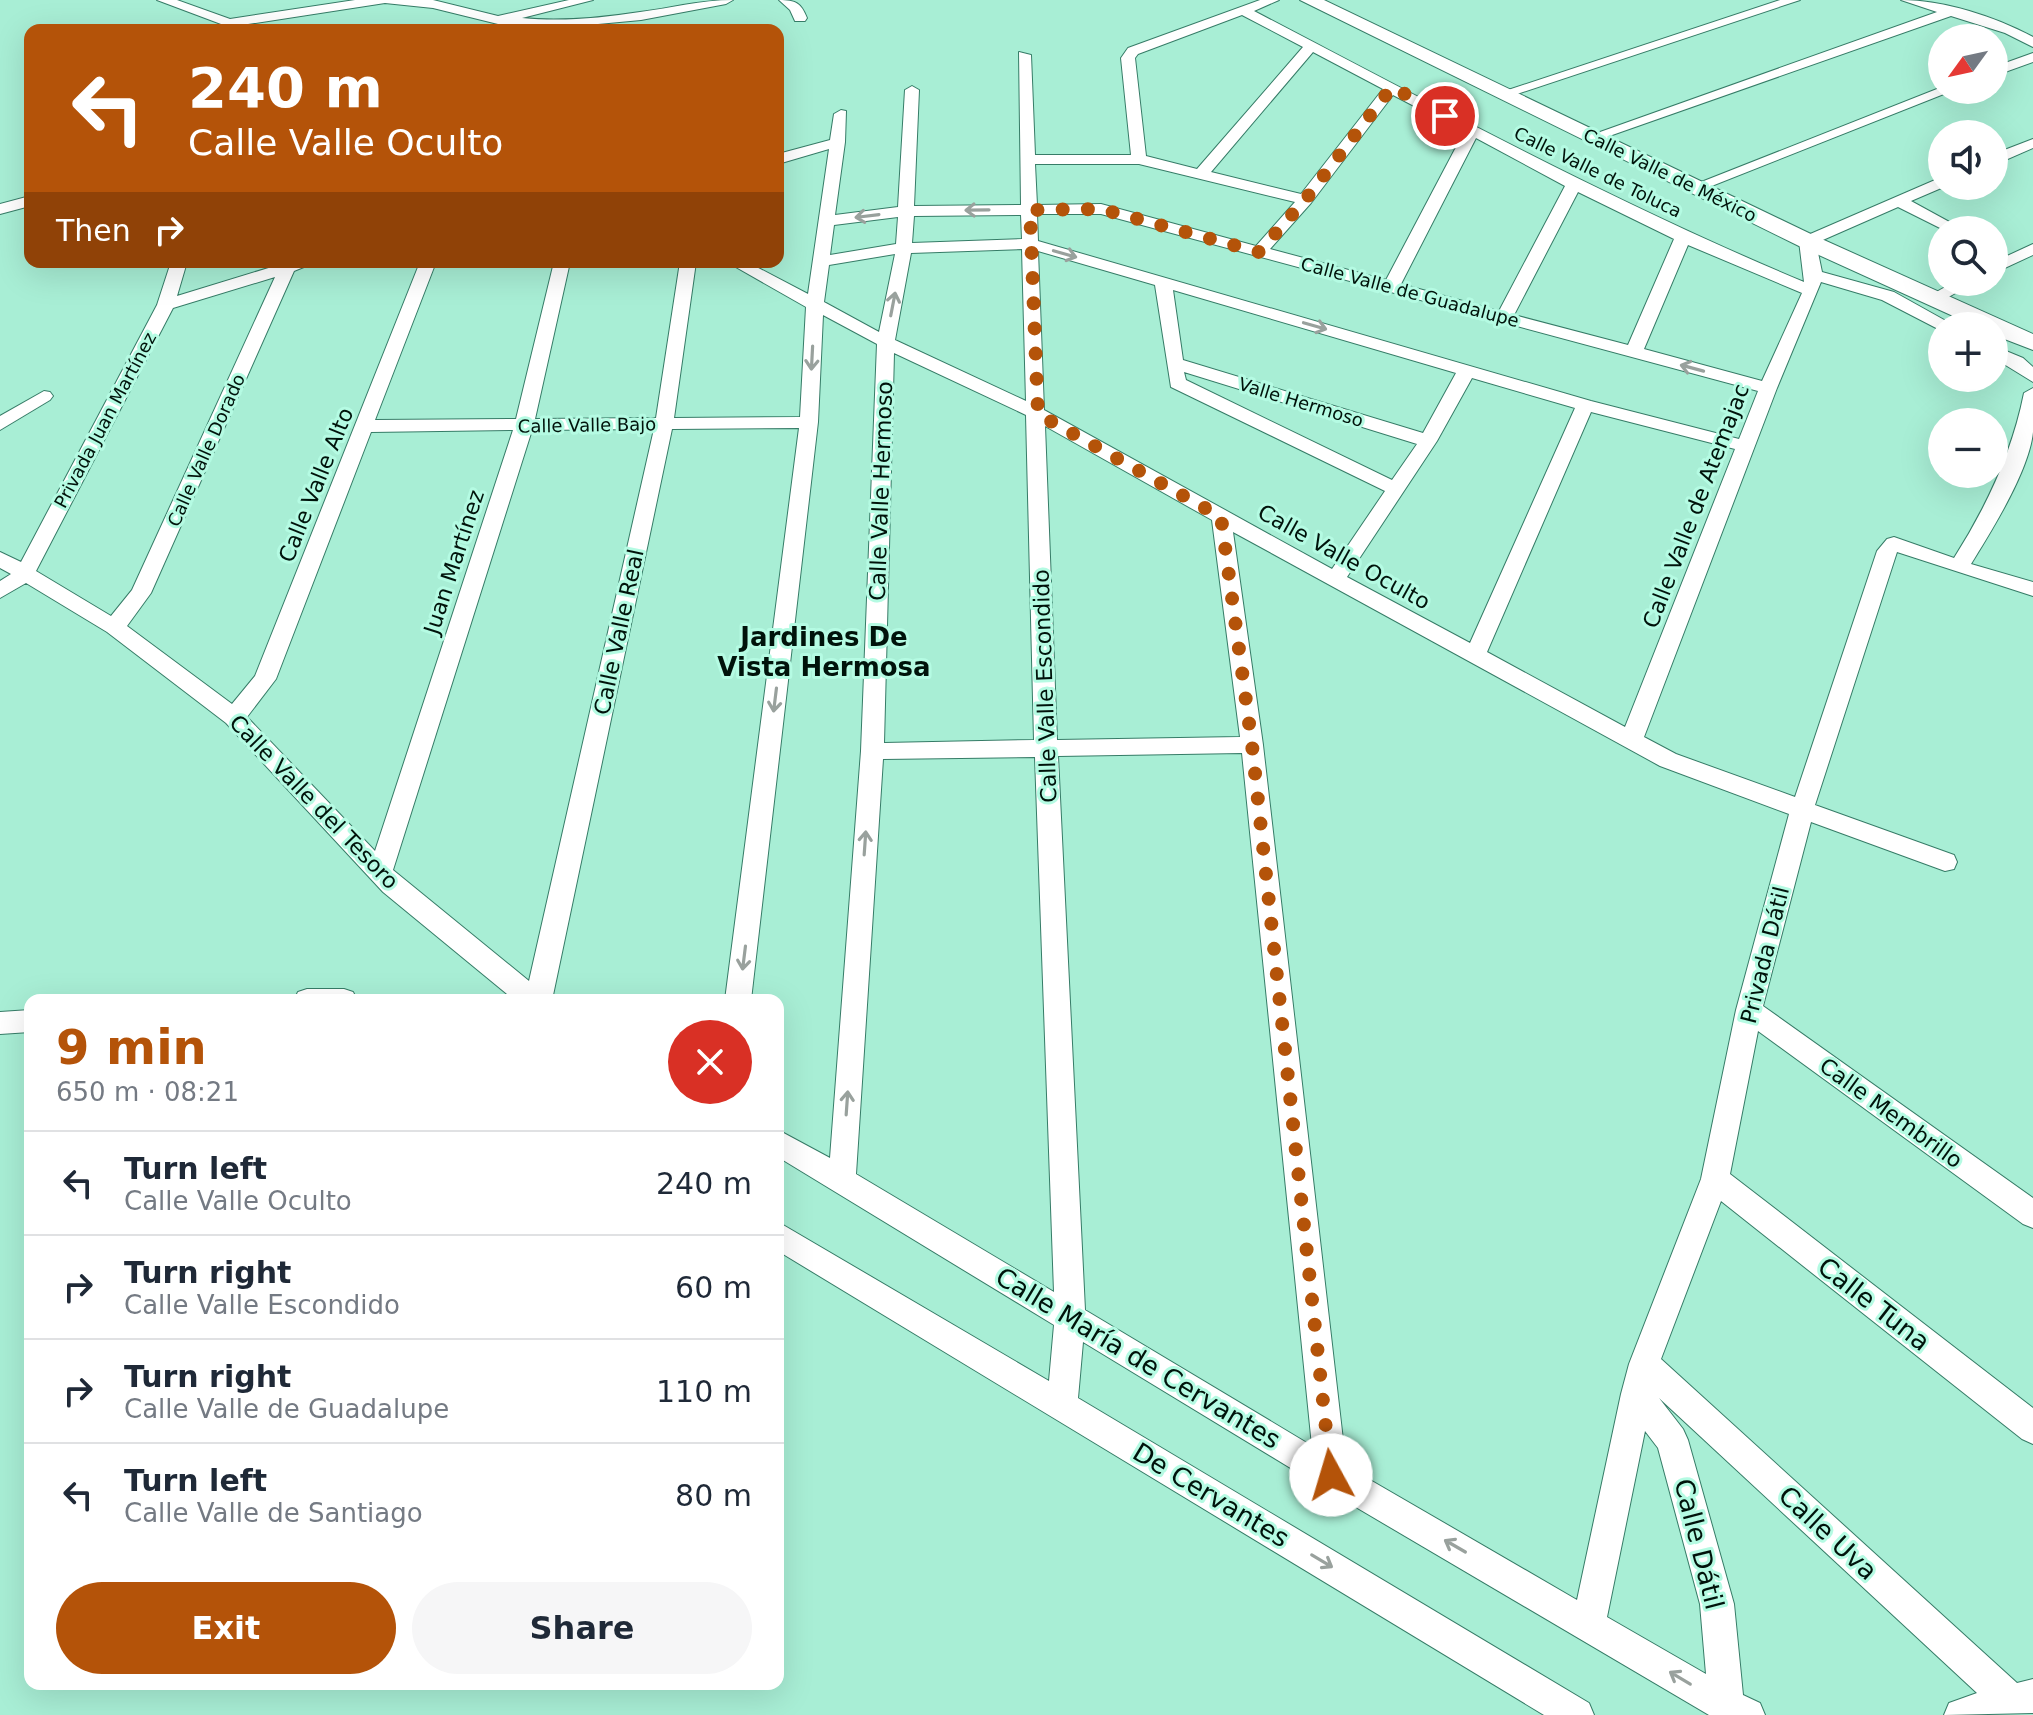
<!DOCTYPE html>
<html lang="en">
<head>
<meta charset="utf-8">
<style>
  :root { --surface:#fff; --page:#f6f6f7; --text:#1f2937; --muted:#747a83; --line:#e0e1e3; --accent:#b45309 }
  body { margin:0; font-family:"DejaVu Sans",sans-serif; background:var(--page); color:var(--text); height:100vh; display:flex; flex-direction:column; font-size:30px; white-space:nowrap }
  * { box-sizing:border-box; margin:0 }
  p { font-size:26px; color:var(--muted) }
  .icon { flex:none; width:44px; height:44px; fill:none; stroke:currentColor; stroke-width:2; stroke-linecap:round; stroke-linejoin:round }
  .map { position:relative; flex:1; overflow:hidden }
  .drawer { position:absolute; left:24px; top:994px; width:760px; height:696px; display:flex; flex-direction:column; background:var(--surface); border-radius:16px; box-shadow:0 8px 32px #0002 }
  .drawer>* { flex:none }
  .hud { position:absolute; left:24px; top:24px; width:760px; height:244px; border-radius:16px; box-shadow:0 8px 32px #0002; background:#b45309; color:#fff; overflow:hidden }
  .needle { width:52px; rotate:237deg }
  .buttons { position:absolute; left:1928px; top:24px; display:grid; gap:16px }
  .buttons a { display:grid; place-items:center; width:80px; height:80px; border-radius:50%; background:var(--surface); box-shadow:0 8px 32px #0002; font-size:40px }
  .pin { position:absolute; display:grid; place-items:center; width:68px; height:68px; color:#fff; margin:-34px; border:4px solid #fff; border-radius:50%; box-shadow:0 2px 8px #0007 }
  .me { position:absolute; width:88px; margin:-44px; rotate:354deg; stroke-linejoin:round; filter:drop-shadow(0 0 6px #0008) }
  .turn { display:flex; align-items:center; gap:28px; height:168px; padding:0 32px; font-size:36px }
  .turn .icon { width:104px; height:104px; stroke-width:2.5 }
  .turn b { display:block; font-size:56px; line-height:68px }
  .then { display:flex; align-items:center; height:76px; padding:0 32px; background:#0003; gap:16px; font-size:30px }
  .round { display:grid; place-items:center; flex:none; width:84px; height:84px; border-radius:42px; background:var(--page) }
  .headline { display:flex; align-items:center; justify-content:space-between; height:136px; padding:0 32px }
  h1 { font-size:48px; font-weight:700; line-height:60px; color:var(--accent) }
  .button { display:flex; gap:16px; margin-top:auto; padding:16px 32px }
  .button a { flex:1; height:92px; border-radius:48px; background:var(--accent); color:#fff; font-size:32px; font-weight:700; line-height:92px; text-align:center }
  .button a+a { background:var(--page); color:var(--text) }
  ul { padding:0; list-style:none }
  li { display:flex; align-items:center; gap:24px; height:104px; padding:0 32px; border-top:2px solid var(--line) }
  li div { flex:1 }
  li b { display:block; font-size:30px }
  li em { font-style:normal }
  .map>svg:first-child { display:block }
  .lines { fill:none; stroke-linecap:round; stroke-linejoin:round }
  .street-casing { stroke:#367c67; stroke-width:2 }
  .secondary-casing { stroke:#367c67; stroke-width:2 }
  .street { fill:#fff; fill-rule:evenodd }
  .secondary { fill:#fff; fill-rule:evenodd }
  .oneway { stroke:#99a19d }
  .route { stroke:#b45309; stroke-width:14; stroke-dasharray:0 25.2 }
  .labels { text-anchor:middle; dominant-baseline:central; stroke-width:6; stroke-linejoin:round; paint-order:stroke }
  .far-street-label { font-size:18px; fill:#00130b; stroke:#b5fbe3 }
  .street-label { font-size:22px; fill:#00130b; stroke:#b5fbe3 }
  .quarter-label { font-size:26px; font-weight:bold; fill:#00130b; stroke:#b5fbe3 }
  .near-street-label { font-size:26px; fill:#00130b; stroke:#b5fbe3 }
</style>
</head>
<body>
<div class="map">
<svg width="2033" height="1715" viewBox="0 0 2033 1715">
  <rect width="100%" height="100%" fill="#a8eed5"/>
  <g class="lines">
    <!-- street casing -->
    <g class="street-casing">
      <g id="street">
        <path d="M157,0H177L230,19L355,0H433L498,16L569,0H593L522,18C562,22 601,18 640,12C671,8 701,0 733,0L726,4L641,20L555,28L498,24L433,8L385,3L229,27Z"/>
        <path d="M779,0C796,0 801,3 807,18L805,21H795L790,10Z"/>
        <path d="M1260,0H1279L1254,11C1436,106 1615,203 1804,282L1799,241L1801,238L1942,177V186H1946L1911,201L1964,230H1944L1898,207L1816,243L1822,272L1894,292L1955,326H1942L1940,330L1882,300L1821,282L1777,388L1644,737L1676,754L1795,797L1877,551L1887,539L1894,537L1954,558C1987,506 2012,453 2024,393L2033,388C2033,402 2033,418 2033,432C2029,471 1992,530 1971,564L2033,582V596L1897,552L1815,805L1954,855L1957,862L1954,869L1945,871L1811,822L1763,1006L2033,1198V1228L2023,1224L1758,1031L1730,1174L2033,1408V1444L2022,1439L1721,1201L1661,1359L2017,1683L2033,1679V1713L1944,1715L1949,1703L1977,1693L1659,1398L1683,1429L1688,1440L1734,1604L1743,1695L1760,1703L1765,1715H1709L1320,1486L1083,1342L1078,1398L1589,1703L1594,1715H1544L778,1251V1222L1049,1381L1054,1325L778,1157V1130L830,1158L861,751L877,344L823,315L818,422L751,1000H725L799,428L672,429L552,1000H517L507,994L383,892L226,723L107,632L26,583L0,598V581L11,574L0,568V552L21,562L157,305L171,262H187L177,296L288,262H316L294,271L151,593L127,626L232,704L255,676L420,262H436L375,420L516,419L554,262H570L535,419L656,418L680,262H696L674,418L800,417L806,307L727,262H747L808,294L829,149L778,164V154L830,140L834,114L841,110L846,111L845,142L835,215L898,207L905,90L912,86L919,90L914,206L1021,205L1019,52L1031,55L1035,155H1131L1121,58L1128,48ZM1242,15L1303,47L1197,169L1146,156L1135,58L1138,54ZM1313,52L1383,89L1301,194L1211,172ZM1393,95L1464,132L1386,280L1270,249L1311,203ZM1476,138L1565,186L1499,311L1401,284ZM1035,164H1139L1295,202L1256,246L1101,204L1037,205ZM1578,192L1674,239L1628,345L1514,315ZM1037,214H1101L1758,391L1739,439L1591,401L1038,241ZM1021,215L1022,239L912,243L914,216ZM898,217L896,244L830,255L834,225ZM1688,245L1802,293L1762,381L1644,349ZM1022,249L1026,401L895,340L911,253ZM1038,251L1155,285L1171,387L1385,491L1332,569L1044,410ZM895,254L879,332L824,302L829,265ZM275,277L132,590L111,616L36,571L173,308ZM1173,290L1456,373L1423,433L1183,360ZM894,353L1026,415L1034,740L884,743ZM1184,372L1417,444L1392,480L1186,380ZM1472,378L1575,408L1470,643L1347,577L1437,441ZM1591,412L1735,449L1625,727L1487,652ZM1045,426L1212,520L1240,737L1057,740ZM654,429L529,981L393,870L532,430ZM513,430L375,851L247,717L276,679L371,432ZM1233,532L1660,766L1789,814L1736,1010L1701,1179L1629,1364L1621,1394L1577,1600L1346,1466L1263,745ZM1242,753L1312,1446L1085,1310L1058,756ZM1035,757L1054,1292L856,1174L883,759ZM1645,1431L1658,1448L1700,1604L1706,1674L1607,1617Z"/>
        <polygon points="1780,0 1800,0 1511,96 1506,97 1499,93"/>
        <path d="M1901,0C1944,0 1996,17 2033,37V47L2005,33L1951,16L1598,140H1588L1586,137L1937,12Z"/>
        <polygon points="2033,53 2033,62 1994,76 1994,67"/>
        <polygon points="1942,87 1942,90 1954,90 1699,191 1694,193 1686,188"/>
        <polygon points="2033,139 2033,148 1994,165 1994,154"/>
        <polygon points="30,196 30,206 0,214 0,204"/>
        <polygon points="2033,244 2033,255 1994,273 1994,262"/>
        <polygon points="1954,282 1975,282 1938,303 1932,304 1924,299"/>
        <polygon points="1994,346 2023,358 2033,367 2033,382 1994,358"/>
        <polygon points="44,391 50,392 53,396 50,400 0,430 0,416"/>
        <polygon points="307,989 344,989 353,992 357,1000 294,1000 298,992"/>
        <polygon points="30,1010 30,1032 0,1034 0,1012"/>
      </g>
    </g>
    <!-- secondary casing -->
    <g class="secondary-casing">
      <polygon id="secondary" points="1300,0 1324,0 1815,236 2033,334 2033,350 1994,335 1994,326 1975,326 1799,246"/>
    </g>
    <!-- street -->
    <use href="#street" class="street"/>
    <!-- secondary -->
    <use href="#secondary" class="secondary"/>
  </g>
  <!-- one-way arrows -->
  <defs><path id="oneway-shaft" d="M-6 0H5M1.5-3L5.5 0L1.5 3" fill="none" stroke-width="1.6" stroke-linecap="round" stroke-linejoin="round" transform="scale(2)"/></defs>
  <g class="oneway">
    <use href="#oneway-shaft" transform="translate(977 210) rotate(179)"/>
    <use href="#oneway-shaft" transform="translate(867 216) rotate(173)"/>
    <use href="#oneway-shaft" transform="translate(1065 254) rotate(16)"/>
    <use href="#oneway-shaft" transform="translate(893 304) rotate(-79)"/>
    <use href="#oneway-shaft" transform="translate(1315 326) rotate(16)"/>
    <use href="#oneway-shaft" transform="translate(812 358) rotate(93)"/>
    <use href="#oneway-shaft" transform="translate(1692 368) rotate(-165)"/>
    <use href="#oneway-shaft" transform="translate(775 700) rotate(97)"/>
    <use href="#oneway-shaft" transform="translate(865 843) rotate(-86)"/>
    <use href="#oneway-shaft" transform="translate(744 958) rotate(97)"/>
    <use href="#oneway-shaft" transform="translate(847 1103) rotate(-86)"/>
    <use href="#oneway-shaft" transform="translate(1455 1546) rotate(-150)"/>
    <use href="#oneway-shaft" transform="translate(1322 1561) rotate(31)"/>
    <use href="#oneway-shaft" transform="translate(1680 1678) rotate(-149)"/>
  </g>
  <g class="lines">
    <!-- route -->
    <polyline class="route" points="1331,1475 1252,745 1221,517 1038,414 1030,210 1101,209 1259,252 1305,200 1392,87 1445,116"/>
  </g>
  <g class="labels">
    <!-- far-street labels -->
    <g class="far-street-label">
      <text transform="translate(1598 172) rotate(26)">Calle Valle de Toluca</text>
      <text transform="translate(1670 175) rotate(26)">Calle Valle de México</text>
      <text transform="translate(1410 292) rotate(15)">Calle Valle de Guadalupe</text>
      <text transform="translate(1301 402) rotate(17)">Valle Hermoso</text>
      <text transform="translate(105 420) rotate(-62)">Privada Juan Martínez</text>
      <text transform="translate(587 425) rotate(-1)">Calle Valle Bajo</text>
      <text transform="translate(206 450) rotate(-66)">Calle Valle Dorado</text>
    </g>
    <!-- street labels -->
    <g class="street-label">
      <text transform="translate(316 485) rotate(-68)">Calle Valle Alto</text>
      <text transform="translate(881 491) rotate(-88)">Calle Valle Hermoso</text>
      <text transform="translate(1696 506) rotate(-69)">Calle Valle de Atemajac</text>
      <text transform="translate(1344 557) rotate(29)">Calle Valle Oculto</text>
      <text transform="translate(454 562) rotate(-72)">Juan Martínez</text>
      <text transform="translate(619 632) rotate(-78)">Calle Valle Real</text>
      <text transform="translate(1045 686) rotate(-92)">Calle Valle Escondido</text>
      <text transform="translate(314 802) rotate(46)">Calle Valle del Tesoro</text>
      <text transform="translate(1765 955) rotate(-76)">Privada Dátil</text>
      <text transform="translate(1891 1113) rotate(36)">Calle Membrillo</text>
    </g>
    <!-- quarter labels -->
    <g class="quarter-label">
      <text x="824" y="637">Jardines De<tspan x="824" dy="30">Vista Hermosa</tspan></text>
    </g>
    <!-- near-street labels -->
    <g class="near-street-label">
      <text transform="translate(1874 1304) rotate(38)">Calle Tuna</text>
      <text transform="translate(1138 1358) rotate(31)">Calle María de Cervantes</text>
      <text transform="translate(1211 1495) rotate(31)">De Cervantes</text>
      <text transform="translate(1828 1533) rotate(43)">Calle Uva</text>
      <text transform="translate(1699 1544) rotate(76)">Calle Dátil</text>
    </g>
  </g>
</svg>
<div class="buttons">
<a><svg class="needle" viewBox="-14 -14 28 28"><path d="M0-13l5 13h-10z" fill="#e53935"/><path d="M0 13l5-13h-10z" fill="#747a83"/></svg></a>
<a><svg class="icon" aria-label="sound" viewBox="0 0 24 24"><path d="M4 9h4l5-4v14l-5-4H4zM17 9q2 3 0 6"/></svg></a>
<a><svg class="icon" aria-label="search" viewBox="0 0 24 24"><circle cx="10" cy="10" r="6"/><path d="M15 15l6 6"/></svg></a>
<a>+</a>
<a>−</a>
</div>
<div class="pin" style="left:1445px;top:116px;background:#d93025"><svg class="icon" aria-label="arrive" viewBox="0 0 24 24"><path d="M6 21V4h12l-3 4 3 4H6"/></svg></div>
<svg class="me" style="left:1331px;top:1475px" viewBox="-20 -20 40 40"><circle r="19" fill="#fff"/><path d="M0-13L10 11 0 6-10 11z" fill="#b45309"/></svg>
<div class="hud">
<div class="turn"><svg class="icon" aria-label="left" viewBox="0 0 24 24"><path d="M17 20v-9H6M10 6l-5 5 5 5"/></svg><div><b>240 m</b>Calle Valle Oculto</div></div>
<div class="then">Then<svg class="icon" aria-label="right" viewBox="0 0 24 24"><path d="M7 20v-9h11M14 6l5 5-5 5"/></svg></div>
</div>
<section class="drawer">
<div class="headline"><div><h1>9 min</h1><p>650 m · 08:21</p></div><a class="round" style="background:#d93025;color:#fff"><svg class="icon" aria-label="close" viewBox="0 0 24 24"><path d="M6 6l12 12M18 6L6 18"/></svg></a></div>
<ul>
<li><svg class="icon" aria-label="left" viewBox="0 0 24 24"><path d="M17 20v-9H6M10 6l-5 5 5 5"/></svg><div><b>Turn left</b><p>Calle Valle Oculto</p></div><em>240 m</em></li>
<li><svg class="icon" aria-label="right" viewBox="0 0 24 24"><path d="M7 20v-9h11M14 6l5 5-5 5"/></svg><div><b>Turn right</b><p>Calle Valle Escondido</p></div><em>60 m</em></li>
<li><svg class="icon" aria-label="right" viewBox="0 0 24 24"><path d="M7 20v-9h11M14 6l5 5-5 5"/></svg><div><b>Turn right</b><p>Calle Valle de Guadalupe</p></div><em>110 m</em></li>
<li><svg class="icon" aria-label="left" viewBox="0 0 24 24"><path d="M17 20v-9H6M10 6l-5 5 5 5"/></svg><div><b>Turn left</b><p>Calle Valle de Santiago</p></div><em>80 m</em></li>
</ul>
<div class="button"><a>Exit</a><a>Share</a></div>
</section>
</div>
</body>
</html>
